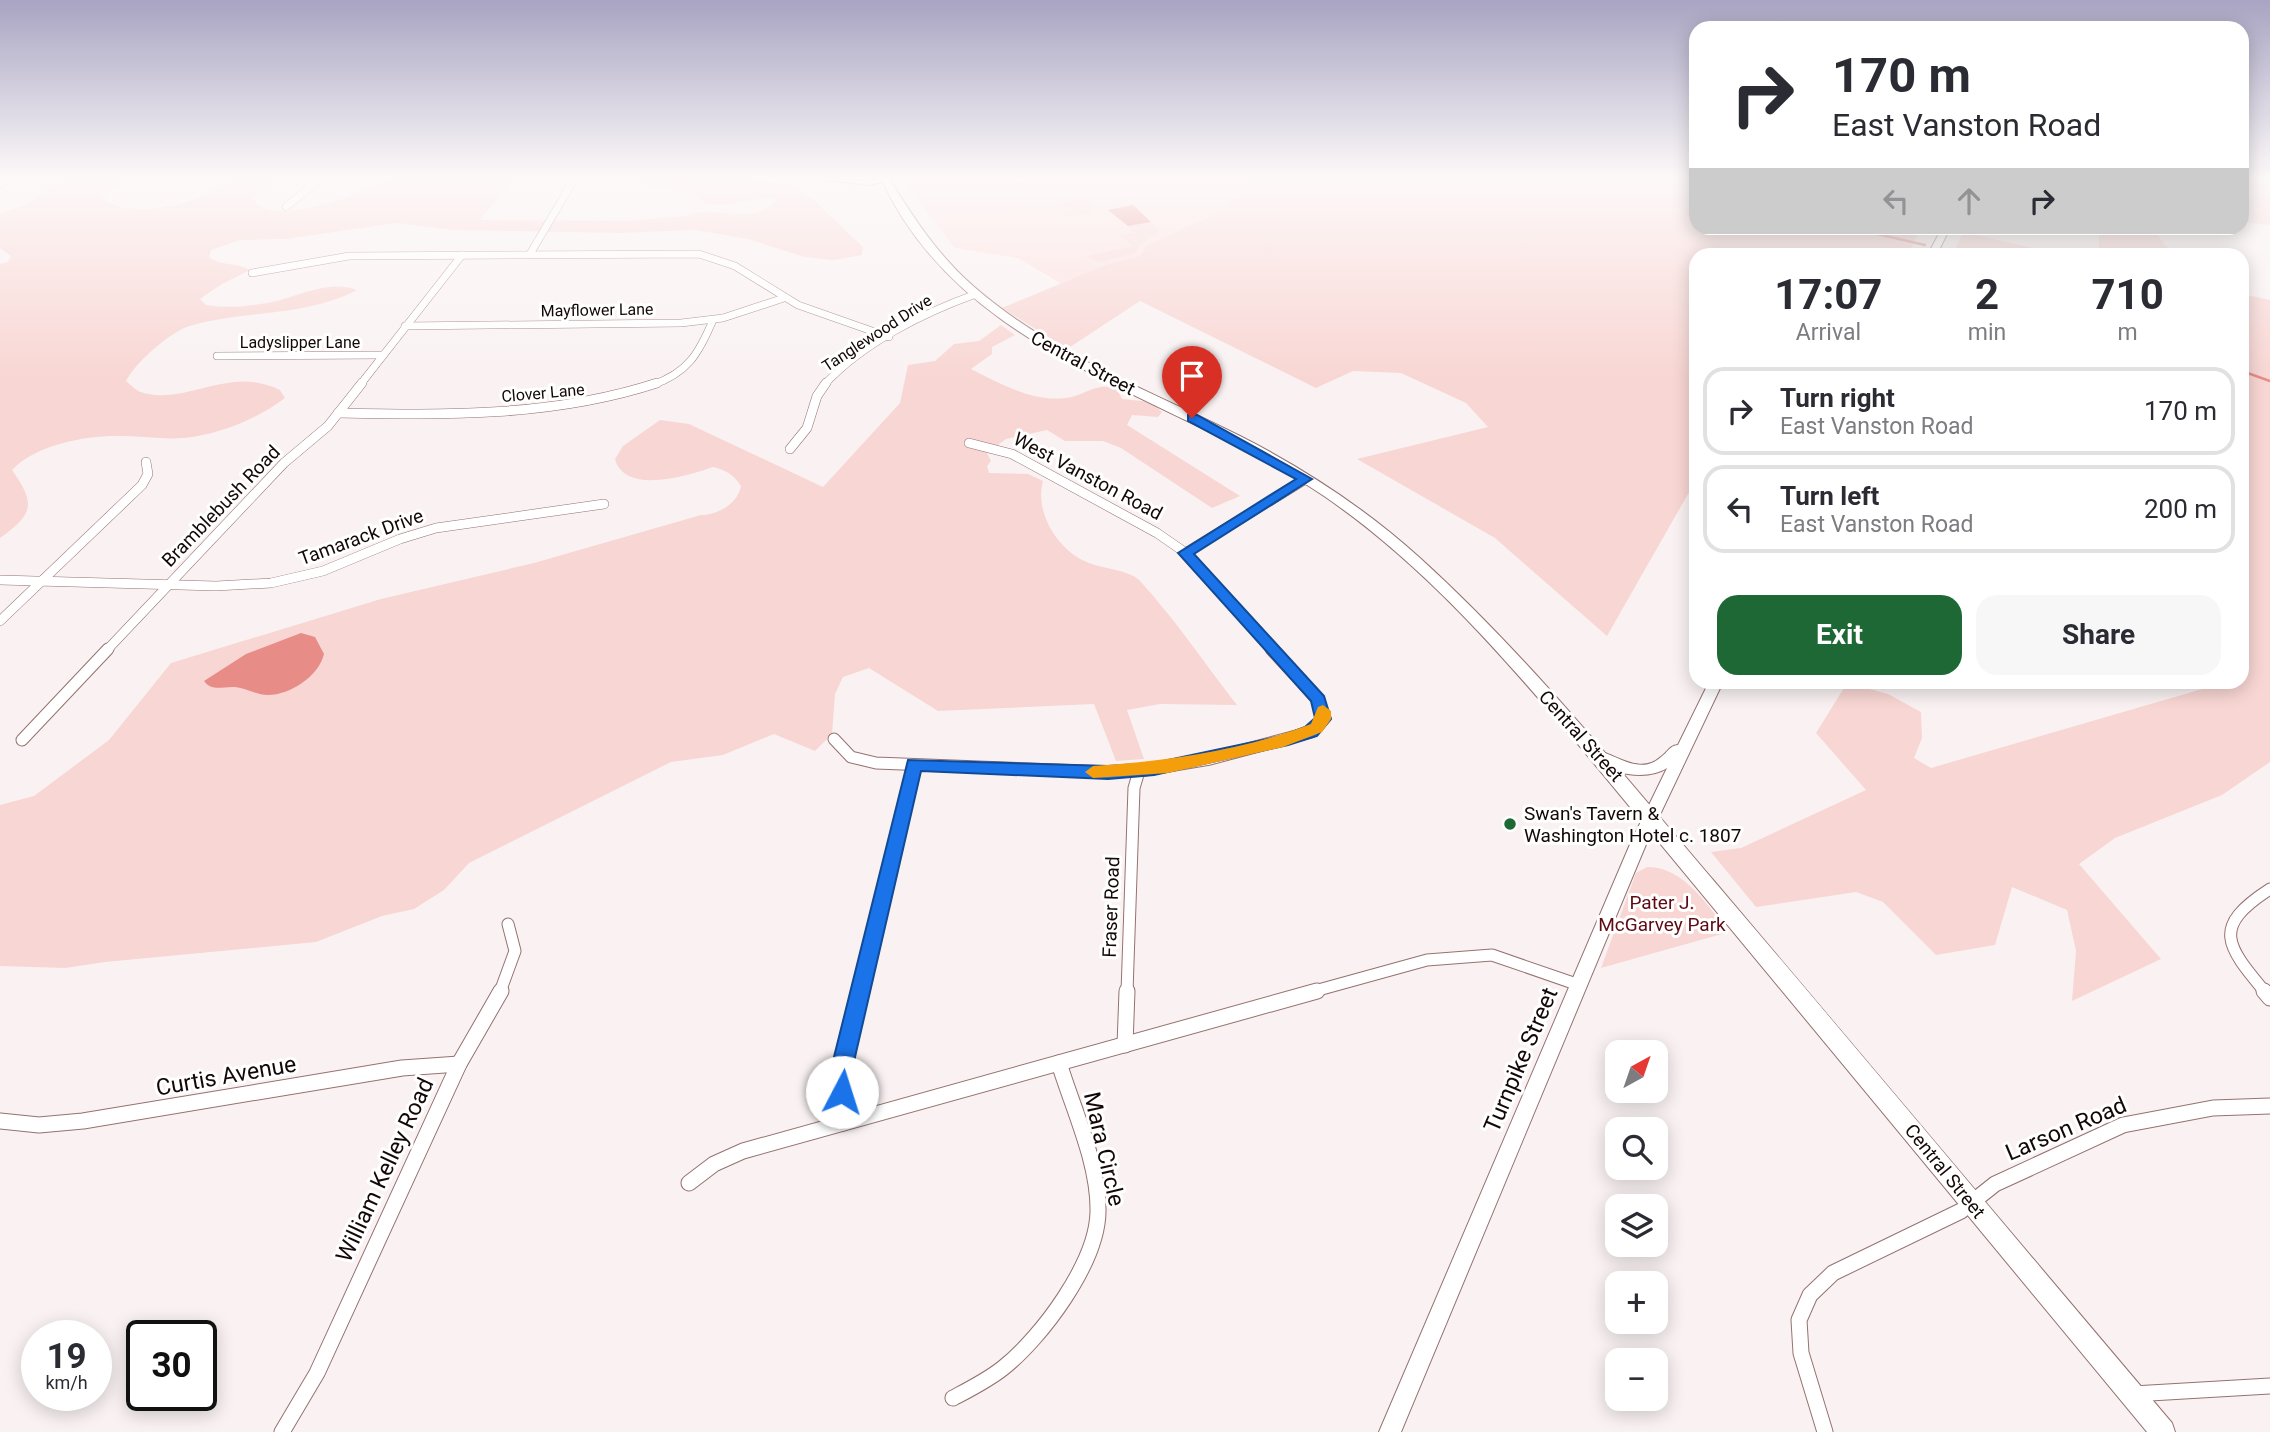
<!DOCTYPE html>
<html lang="en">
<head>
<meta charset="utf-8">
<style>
  :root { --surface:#fff; --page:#f7f7f7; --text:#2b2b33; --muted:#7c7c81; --line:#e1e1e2; --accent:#1e6835 }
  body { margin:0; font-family:Roboto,sans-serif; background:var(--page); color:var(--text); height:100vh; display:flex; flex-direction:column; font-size:26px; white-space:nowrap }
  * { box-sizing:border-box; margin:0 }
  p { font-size:23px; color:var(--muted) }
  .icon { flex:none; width:38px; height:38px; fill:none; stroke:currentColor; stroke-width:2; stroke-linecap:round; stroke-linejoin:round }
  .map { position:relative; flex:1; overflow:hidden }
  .details { position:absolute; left:1689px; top:248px; width:560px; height:441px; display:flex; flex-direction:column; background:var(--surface); border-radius:21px; box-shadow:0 4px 18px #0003 }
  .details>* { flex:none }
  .hud { position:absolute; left:1689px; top:21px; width:560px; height:214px; border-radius:21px; box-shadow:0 4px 18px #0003; background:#fff; color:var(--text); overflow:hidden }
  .needle { width:46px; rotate:40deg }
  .buttons { position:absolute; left:1605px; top:1040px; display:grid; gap:14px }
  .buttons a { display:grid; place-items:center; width:63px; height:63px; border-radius:14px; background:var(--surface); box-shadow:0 4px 18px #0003; font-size:35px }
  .speed { position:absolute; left:21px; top:1320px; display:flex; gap:14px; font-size:35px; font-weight:700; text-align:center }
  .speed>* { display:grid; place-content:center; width:91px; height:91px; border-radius:50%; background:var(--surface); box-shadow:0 4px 18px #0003; line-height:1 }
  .speed small { font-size:18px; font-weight:400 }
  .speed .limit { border:4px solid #111; border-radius:10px; background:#fff; color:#111 }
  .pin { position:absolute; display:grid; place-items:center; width:60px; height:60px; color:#fff; margin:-72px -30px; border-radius:50% 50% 50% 0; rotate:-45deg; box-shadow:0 0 7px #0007 }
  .pin .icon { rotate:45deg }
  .me { position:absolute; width:77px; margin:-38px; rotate:5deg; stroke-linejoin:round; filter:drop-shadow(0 0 5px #0008) }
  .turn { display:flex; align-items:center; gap:24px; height:147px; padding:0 28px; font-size:32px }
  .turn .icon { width:91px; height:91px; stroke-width:2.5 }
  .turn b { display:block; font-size:49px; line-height:60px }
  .lanes { display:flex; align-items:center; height:66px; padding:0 28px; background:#0003; justify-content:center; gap:35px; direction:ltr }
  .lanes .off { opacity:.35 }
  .eta { display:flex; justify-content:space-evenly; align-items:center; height:119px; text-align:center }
  .eta b { font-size:42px; font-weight:700; line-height:49px }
  .primary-button { display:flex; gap:14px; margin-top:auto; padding:14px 28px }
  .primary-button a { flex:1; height:80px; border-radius:21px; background:var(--accent); color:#fff; font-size:28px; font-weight:700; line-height:80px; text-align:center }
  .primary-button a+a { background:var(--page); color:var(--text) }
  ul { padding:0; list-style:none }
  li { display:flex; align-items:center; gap:21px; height:88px; margin:0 14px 10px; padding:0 14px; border:4px solid var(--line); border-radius:21px }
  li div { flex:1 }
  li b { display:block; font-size:26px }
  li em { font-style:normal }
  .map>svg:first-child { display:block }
  .built { fill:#fce0de }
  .green { fill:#f8d6d3 }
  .water { fill:#e88c88 }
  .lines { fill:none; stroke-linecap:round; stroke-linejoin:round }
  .stream { stroke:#e88c88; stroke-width:2.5 }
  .minor-far3-casing { stroke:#947270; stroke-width:8 }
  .minor-far2-casing { stroke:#947270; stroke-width:10 }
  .minor-far1-casing { stroke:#947270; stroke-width:13 }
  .minor-casing { stroke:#947270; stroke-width:17 }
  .tertiary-casing { stroke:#947270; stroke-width:2 }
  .secondary-casing { stroke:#947270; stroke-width:2 }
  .minor-far3 { stroke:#fff; stroke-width:7 }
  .minor-far2 { stroke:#fff; stroke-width:9 }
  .minor-far1 { stroke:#fff; stroke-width:11 }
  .minor { stroke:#fff; stroke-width:15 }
  .tertiary { fill:#fff; fill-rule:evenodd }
  .secondary { fill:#fff; fill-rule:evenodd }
  .route { fill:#1a73e8; stroke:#114b97; stroke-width:2 }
  .slow { fill:#f59e0b }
  .poi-dot { fill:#1e6835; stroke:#fff; stroke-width:2.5 }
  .labels { text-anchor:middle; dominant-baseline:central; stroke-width:6; stroke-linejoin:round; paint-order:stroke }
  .far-street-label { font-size:16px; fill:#130807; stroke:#fff }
  .street-label { font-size:19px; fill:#130807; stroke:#fff }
  .poi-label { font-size:19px; fill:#130807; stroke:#fff; text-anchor:start }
  .park-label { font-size:19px; fill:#5e0b14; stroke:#fff }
  .near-street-label { font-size:23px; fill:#130807; stroke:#fff }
</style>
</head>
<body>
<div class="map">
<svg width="2270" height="1432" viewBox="0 0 2270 1432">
  <rect width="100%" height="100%" fill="#faf2f2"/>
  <!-- built -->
  <polygon class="built" points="900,178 1006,178 1013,183 1045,178 1245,178 1253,188 1245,196 1229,201 1229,208 1147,245 1140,256 1105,265 1062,284 1018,258 955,248"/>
  <!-- green -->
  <g class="green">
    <path d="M64,178H135L107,193L102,199C136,222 204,203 231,178H277L253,198C267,231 369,192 390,178H516L479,220L627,221L685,216C715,203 752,229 777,199C757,193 703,220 694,191L656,188L622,178H752L793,186L814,200L863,247L862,255L833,260L805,257L748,239L695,230L620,233L452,230L397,223L285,239L240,240L211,250L209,257C222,267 237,262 250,270L222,284L200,299L206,305C230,309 254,306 277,301C303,294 331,280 357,290C306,317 244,310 190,326C171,331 135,363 126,381C131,385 137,392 144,393C189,405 229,365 280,390L285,398C258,418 226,432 192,437C166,441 142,435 117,436C83,436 36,445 12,470C35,503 35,513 0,538V264L8,262L11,256L0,248V213L26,205Z"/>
    <polygon points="1245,178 1696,178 1696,228 1921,228 1908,255 1696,256 1696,480 1607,636 1495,538 1357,459 1488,427 1466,403 1401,373 1353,371 1316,388 1140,301 1067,349 1002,308 1105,265 1140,256 1147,245 1229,208 1228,201 1245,196 1253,188 1246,183"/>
    <polygon points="2242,181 2270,183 2270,225 2242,222"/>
    <polygon points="1084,199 1097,212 1067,217 1055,204"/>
    <polygon points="1151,222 1159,231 1139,245 1136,253 1098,262 1087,256 1133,246 1120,235 1134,233 1128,226"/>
    <polygon points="2089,228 2153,228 2164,244 2178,255 2117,256 2099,252 2099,233"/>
    <polygon points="1963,232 2064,255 1953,255"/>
    <polygon points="2242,294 2270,300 2270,762 2222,795 2115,838 2079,864 2161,959 2072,1001 2076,951 2067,910 2012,887 1995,945 1936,955 1883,902 1856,892 1756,907 1711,852 1741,848 1866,790 1816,733 1847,683 1888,694 1921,712 1922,738 1914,758 1931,768 2223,683 2242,682"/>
    <path d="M1001,325L1015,335L992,347V354L971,369C999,383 1032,402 1065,398C1086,396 1095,381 1117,389L1122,399L1151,402L1162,412L1158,417L1132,415L1127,425L1240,496L1212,508L1121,448L1103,441H1065L1047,430L1006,439L987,453L991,461L987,466L989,473L1028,474L1043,481C1034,513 1059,552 1089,563C1104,569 1130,570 1140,581C1175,619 1205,664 1237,705L1160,704L1127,710L1144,759L1116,761L1094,704L938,711L869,668L843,677L835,694L832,734L815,751L774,734L723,755L671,762L469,863L444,890L414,909L382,916L316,942L105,962L65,968L0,966V805L34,796L109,740L171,663L381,599L534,563L701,515C717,515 738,504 741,486C734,475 726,470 713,467C690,475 625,496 615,459L623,446L660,420L689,424L823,487L900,403L908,365L935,361L954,344L979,341Z"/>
    <path d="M1647,867C1684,866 1708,907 1729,932L1601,968L1636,873Z"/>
  </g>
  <!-- water -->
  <g class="water">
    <polygon points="1133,205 1151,222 1128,226 1108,210"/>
    <path d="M301,633L315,637L324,654C319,676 290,695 268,695C256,695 247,688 235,687C223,686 212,692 204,681L246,654Z"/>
  </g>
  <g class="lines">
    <!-- stream -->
    <g class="stream">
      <polyline points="1851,228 1925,245"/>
      <polyline points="1952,252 1961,256"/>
      <polyline points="2242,371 2270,381"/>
    </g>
    <!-- minor-far3 casing -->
    <g class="minor-far3-casing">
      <g id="minor-far3">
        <polyline points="0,184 11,178"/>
        <polyline points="286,207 321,178"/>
        <polyline points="530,254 575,178"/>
        <polyline points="252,273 349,256 699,254 735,266 798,305 889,337"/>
        <polyline points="405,326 681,323 723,318 784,298"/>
        <polyline points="217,356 382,355"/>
        <polyline points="360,385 462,255"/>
        <path d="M652,385C688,373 699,353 713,320"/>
        <path d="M824,385C863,343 923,313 976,294"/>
      </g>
    </g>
    <!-- minor-far2 casing -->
    <g class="minor-far2-casing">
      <g id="minor-far2">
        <path d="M338,413C446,415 553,417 657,383"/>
        <polyline points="969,443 1012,454 1157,533 1183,551 1273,650"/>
        <polyline points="790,449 807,428 817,396 826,383"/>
        <polyline points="1185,553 1306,479"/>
        <polyline points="0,580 216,586 271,583 323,571 400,539 436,528 604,504"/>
        <polyline points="0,621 142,485 148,474 146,462"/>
        <polyline points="107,650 284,463 328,426 362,383"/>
      </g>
    </g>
    <!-- minor-far1 casing -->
    <g class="minor-far1-casing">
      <g id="minor-far1">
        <polyline points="834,739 851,757 876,763 1108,772 1139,771 1210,759 1311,732 1323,719 1318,700 1271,649"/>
        <polyline points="22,740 108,649"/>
        <polyline points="500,992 515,951 508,924"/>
        <polyline points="860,992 914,765"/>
        <polyline points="1127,992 1134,788 1139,771"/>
        <polyline points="1311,992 1427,960 1492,955 1579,985"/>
        <path d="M2265,992C2226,945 2211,927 2270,889"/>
      </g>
    </g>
    <!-- minor casing -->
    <g class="minor-casing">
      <g id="minor">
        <polyline points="2264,991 2270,998"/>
        <polyline points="1125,1045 1127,991"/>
        <polyline points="0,1121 39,1125 83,1121 402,1068 459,1064"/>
        <polyline points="843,1123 845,1057 861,991"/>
        <polyline points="689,1183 714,1164 743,1151 1317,991"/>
        <polyline points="2133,1394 2270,1386"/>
        <path d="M953,1398C970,1389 988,1380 1003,1368C1042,1337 1097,1263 1098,1212C1099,1163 1073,1109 1059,1063"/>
        <polyline points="282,1432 317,1373 459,1064 501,991"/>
        <polyline points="1825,1432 1801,1353 1799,1320 1810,1295 1833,1273 1961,1211 1995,1184 2123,1125 2213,1108 2270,1106"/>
      </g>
    </g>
    <!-- tertiary casing -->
    <g class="tertiary-casing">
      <g id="tertiary">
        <polygon points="819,178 869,181 887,178 891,180 869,185 823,180"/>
        <polygon points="1942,228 1950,228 1936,256 1927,256"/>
        <path d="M1709,682H1723L1647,842L1401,1432H1379L1631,842L1667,768C1647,781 1607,775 1592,756L1594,752L1599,751C1620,757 1641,775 1661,757C1668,752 1669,746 1678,745Z"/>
      </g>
    </g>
    <!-- secondary casing -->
    <g class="secondary-casing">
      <path id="secondary" d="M881,178H889C913,217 937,254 972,285C1050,354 1149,390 1240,436C1305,469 1367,510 1420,558C1528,656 1620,771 1714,881C1868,1061 2019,1243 2172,1423L2175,1432H2147L1577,743C1501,654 1422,563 1324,496C1175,395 961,356 881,178Z"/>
    </g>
    <!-- minor-far3 -->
    <use href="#minor-far3" class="minor-far3"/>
    <!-- minor-far2 -->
    <use href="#minor-far2" class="minor-far2"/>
    <!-- minor-far1 -->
    <use href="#minor-far1" class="minor-far1"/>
    <!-- minor -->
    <use href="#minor" class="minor"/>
    <!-- tertiary -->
    <use href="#tertiary" class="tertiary"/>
    <!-- secondary -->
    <use href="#secondary" class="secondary"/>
  </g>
  <!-- sky -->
  <linearGradient id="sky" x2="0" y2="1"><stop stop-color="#a8a4c2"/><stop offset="0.47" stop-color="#fdf9f9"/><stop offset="1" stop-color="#fdf9f9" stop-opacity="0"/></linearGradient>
  <rect width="2270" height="378" fill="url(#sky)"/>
  <!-- route -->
  <polygon class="route" points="1188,415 1197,415 1312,479 1194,554 1324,696 1331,719 1317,736 1288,745 1154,775 1108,779 921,771 855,1057 849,1098 842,1101 834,1098 831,1092 834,1057 908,760 1108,766 1154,763 1281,736 1305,727 1315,718 1311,701 1178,553 1296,479 1188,421"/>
  <!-- slow -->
  <path class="slow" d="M1323,705L1331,711V719L1322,732L1283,747L1168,773L1093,778L1085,772L1093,766C1167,761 1241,751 1311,724L1318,707Z"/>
  <!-- markers -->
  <circle class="poi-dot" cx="1510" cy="824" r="7"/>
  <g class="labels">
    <!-- far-street labels -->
    <g class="far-street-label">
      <text transform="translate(597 310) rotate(-1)">Mayflower Lane</text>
      <text transform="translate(877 333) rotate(-33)">Tanglewood Drive</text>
      <text x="300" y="342">Ladyslipper Lane</text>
      <text transform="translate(543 393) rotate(-5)">Clover Lane</text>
    </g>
    <!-- street labels -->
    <g class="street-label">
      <text transform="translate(1083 363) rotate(28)">Central Street</text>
      <text transform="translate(1088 476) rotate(28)">West Vanston Road</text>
      <text transform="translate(221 506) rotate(-46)">Bramblebush Road</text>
      <text transform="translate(361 537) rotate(-20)">Tamarack Drive</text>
      <text transform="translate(1581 736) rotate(48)">Central Street</text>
      <text transform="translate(1111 907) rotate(-88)">Fraser Road</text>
      <text transform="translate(1945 1171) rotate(51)">Central Street</text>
    </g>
    <!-- poi labels -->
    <g class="poi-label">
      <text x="1524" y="813">Swan's Tavern &amp;<tspan x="1524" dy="22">Washington Hotel c. 1807</tspan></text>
    </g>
    <!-- park labels -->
    <g class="park-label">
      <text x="1662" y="902">Pater J.<tspan x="1662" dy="22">McGarvey Park</tspan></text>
    </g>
    <!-- near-street labels -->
    <g class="near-street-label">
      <text transform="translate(1521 1060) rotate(-67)">Turnpike Street</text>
      <text transform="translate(226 1076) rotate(-10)">Curtis Avenue</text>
      <text transform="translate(2066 1129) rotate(-23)">Larson Road</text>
      <text transform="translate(1104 1149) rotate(77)">Mara Circle</text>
      <text transform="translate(385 1170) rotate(-65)">William Kelley Road</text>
    </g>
  </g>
</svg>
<div class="buttons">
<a><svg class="needle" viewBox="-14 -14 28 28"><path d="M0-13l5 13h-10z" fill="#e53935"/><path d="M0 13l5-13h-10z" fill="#7c7c81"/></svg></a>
<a><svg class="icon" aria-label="search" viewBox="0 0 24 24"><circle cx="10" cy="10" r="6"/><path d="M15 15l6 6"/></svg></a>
<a><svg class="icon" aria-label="layers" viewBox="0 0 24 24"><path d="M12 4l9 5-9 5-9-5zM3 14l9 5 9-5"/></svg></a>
<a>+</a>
<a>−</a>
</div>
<div class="speed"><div>19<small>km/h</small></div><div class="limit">30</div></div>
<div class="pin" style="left:1192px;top:418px;background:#d93025"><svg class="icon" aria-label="arrive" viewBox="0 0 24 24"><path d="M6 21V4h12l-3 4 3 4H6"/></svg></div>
<svg class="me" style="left:842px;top:1092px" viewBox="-20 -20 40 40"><circle r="19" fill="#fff"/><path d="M0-13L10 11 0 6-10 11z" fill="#1a73e8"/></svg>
<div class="hud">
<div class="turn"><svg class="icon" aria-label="right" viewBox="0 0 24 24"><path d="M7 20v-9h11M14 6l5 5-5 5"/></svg><div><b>170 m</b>East Vanston Road</div></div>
<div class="lanes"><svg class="icon off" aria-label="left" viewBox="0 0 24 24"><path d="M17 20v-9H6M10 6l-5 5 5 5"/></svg><svg class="icon off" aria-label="ahead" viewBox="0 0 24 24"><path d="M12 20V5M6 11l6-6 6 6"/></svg><svg class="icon" aria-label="right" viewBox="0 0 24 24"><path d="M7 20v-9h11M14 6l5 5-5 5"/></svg></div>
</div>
<section class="details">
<div class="eta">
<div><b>17:07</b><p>Arrival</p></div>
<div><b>2</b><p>min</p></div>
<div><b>710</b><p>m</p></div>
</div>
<ul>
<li><svg class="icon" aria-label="right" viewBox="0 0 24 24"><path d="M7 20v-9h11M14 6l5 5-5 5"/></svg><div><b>Turn right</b><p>East Vanston Road</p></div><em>170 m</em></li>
<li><svg class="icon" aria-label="left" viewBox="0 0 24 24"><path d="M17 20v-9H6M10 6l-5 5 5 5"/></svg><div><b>Turn left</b><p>East Vanston Road</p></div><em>200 m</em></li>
</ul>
<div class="primary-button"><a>Exit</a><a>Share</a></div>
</section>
</div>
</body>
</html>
